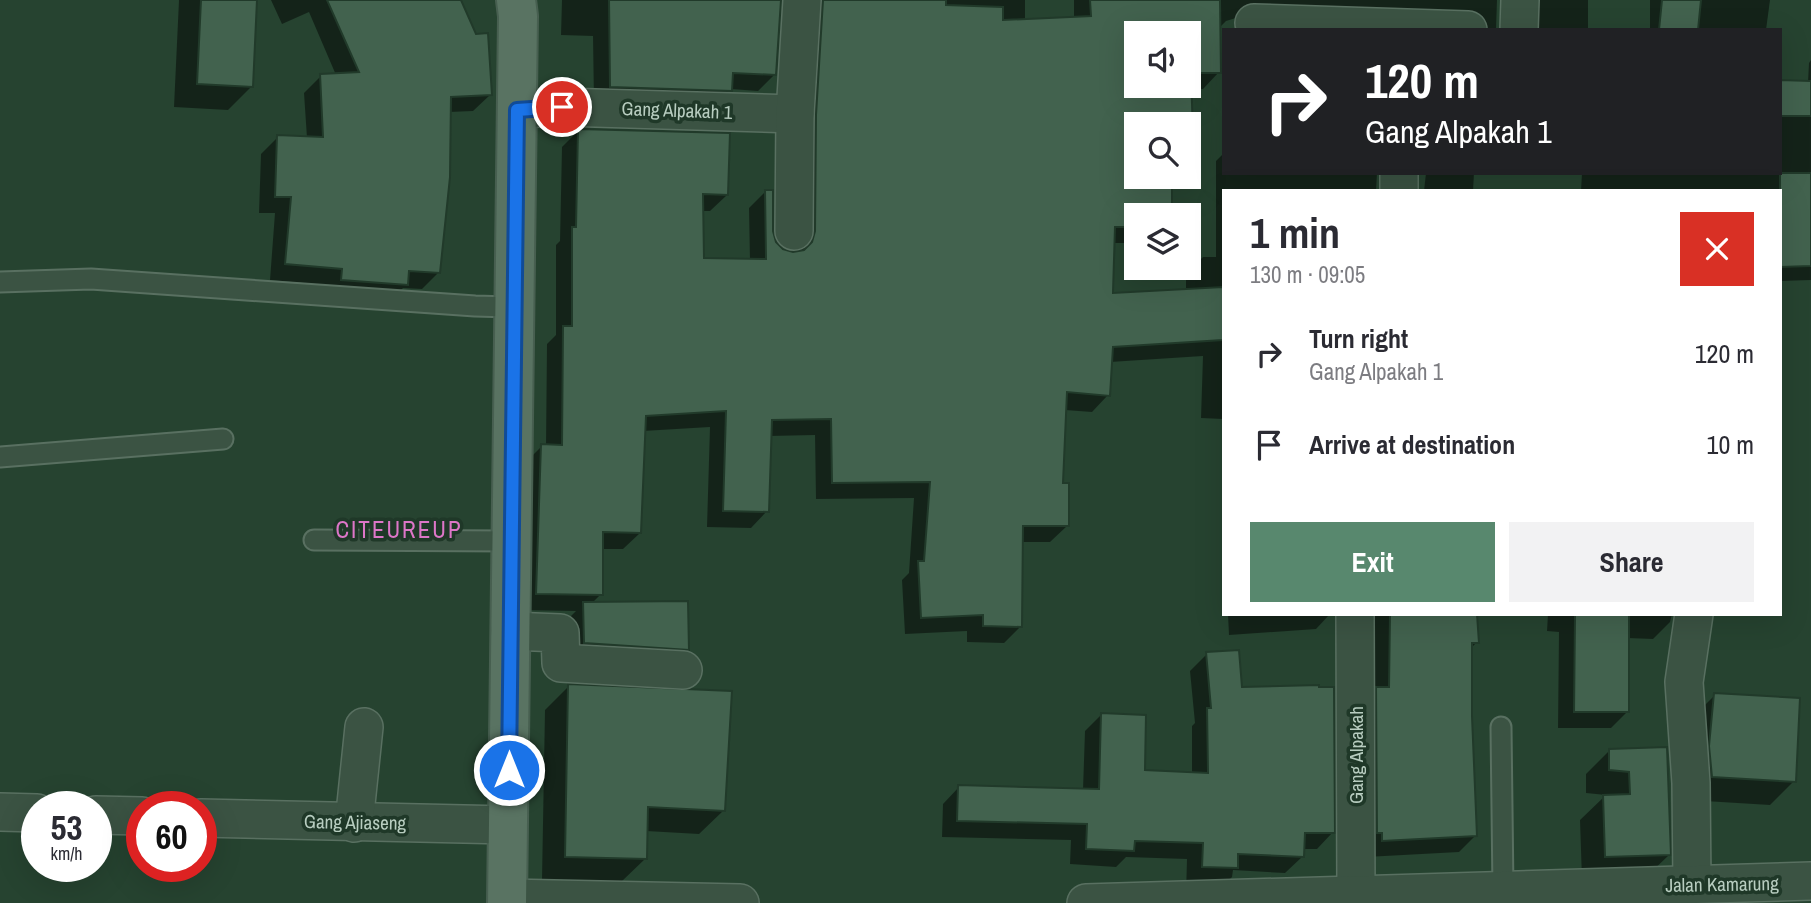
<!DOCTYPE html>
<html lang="en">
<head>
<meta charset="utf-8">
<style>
  :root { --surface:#fff; --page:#f2f2f3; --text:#2b2b33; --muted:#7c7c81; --accent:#58886e }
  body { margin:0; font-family:"Archivo Narrow",sans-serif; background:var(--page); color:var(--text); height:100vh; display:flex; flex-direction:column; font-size:26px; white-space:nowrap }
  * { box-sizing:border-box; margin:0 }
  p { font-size:23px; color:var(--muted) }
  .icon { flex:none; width:38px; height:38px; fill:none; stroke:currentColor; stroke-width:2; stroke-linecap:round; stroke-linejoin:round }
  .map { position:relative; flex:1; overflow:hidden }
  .drawer { position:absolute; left:1222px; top:189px; width:560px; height:427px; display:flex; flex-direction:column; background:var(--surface); border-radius:0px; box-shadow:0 7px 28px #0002 }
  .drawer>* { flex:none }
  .top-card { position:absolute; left:1222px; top:28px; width:560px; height:147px; border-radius:0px; box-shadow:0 7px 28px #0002; background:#202124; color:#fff; overflow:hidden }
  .fabs { position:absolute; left:1124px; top:21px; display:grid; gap:14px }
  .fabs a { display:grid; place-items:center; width:77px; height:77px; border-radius:0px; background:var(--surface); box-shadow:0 7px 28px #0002; font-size:35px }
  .speed { position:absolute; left:21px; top:791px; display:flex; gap:14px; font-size:35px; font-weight:700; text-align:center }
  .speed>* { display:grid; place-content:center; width:91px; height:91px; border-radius:50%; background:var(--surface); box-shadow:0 7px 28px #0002; line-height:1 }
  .speed small { font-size:18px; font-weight:400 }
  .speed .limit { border:10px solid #d22; background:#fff; color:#111 }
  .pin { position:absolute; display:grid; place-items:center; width:60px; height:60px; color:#fff; margin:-30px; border:4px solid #fff; border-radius:50%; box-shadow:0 2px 7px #0007 }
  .me { position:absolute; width:77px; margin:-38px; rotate:0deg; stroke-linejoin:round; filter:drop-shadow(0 0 5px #0008) }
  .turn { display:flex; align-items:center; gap:24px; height:147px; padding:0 28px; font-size:32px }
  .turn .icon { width:91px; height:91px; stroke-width:2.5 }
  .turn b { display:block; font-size:49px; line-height:60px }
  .round { display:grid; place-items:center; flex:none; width:74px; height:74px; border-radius:0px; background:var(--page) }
  .overview { display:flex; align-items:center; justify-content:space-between; height:119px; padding:0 28px }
  h1 { font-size:42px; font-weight:800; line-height:52px }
  .action { display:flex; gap:14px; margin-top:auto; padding:14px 28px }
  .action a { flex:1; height:80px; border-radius:0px; background:var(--accent); color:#fff; font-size:28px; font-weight:800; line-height:80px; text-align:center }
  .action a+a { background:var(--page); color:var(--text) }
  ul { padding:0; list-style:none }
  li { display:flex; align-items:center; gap:21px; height:91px; padding:0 28px }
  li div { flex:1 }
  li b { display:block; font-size:26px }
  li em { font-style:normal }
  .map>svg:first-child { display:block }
  .shadow { fill:#0007; fill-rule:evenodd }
  .building { fill:#42624e; stroke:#213a2a; stroke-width:2; fill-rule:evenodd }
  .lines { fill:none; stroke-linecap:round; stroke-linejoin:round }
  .service-casing { stroke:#597061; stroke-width:23 }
  .minor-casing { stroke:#597061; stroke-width:40 }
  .primary-casing { stroke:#475f50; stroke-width:42 }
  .service { stroke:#3b5343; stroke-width:19 }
  .minor { stroke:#3b5343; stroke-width:37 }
  .primary { stroke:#597362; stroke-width:38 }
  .route-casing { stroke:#114b97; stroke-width:18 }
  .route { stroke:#1a73e8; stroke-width:12 }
  .labels { text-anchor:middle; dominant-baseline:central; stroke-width:7; stroke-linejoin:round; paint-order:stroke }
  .street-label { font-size:19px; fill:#b8cdc0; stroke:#1f3828 }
  .quarter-label { font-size:23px; letter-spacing:2px; fill:#dd76c8; stroke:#1f3828 }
</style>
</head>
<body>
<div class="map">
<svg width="1811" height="903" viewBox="0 0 1811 903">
  <rect width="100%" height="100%" fill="#264330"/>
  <!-- shadow -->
  <g class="shadow">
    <polygon points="179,0 255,0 252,86 228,110 174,107"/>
    <polygon points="271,0 459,0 490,95 473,111 449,112 439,272 422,289 403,288 389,301 325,297 326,285 270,280 275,213 259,213 261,154 278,137 307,138 304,93 321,76 336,75 309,12 282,24"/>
    <polygon points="562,0 779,0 775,74 758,91 731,89 713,107 594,103 593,36 561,35"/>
    <path d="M798,0H1025V20L1074,19V0H1497L1496,30H1464L1451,25L1236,18L1226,21L1219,28V72L1203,89H1190L1192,134L1188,137V124H1136V177H1170L1171,215H1136V243H1113L1111,295L1186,291V274L1203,257H1216V161L1223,154V173H1377L1376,191H1223V419L1201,418L1203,356L1110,362L1108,395L1092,412L1065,410L1061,485L1067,526L1050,542H1021V626L1004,643L967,642V631L905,634L902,580L909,573L914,498L816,499L815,435L769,436L767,511L751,528L707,527L710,427L643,431L640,533L623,549H601V594L592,603L687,650L670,666L568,659L567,620L576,611L520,610L525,463L542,446H546L547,344L556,335V245L560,241L562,147L579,130L727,195L710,211H702V259L750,261L749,208L765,192L775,243L782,250L793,254L798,253L800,132ZM1136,33H1188V86H1136Z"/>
    <polygon points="1516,0 1588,0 1588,30 1525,30"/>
    <polygon points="1650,0 1770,0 1766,30 1650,30"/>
    <polygon points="1811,60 1811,280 1780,281 1780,191 1581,191 1582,173 1780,173 1780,82 1808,83 1809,63"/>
    <polygon points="1426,173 1474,173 1473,191 1424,191"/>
    <polygon points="1228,614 1330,614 1316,629 1229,635"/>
    <polygon points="1351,614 1475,614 1477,642 1470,649 1470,716 1475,836 1459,852 1366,857 1374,625 1359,626"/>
    <polygon points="1548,614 1672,614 1670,622 1653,639 1627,638 1627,712 1611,728 1558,728 1559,632 1547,631"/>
    <polygon points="1207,654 1240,688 1333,832 1317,849 1302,849 1302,857 1285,873 1233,870 1232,877 1216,893 1186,894 1187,859 1126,857 1116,867 1070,864 1071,840 942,837 943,804 959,787 1083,790 1085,731 1101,715 1143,772 1192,774 1192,726 1195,723 1190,671"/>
    <polygon points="569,686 723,811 699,834 646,831 645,859 621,882 542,880 545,710"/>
    <polygon points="1715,695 1794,781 1770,805 1688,800 1691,719"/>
    <polygon points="1666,749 1669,855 1645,878 1582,880 1580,820 1606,795 1586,793 1586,774 1610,750"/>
  </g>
  <!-- building -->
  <g class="building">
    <polygon points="201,0 257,0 253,87 197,84"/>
    <polygon points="327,0 461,0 476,34 488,33 492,95 451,97 450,177 440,273 409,271 408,285 341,280 342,269 285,264 291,197 275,197 277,135 323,137 320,74 359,72"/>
    <polygon points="609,0 781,0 776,75 733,73 732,91 610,87"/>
    <path d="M823,0H946V5L1003,7V20L1091,16L1090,0H1220L1221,73H1191L1193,134L1188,135V124H1136V177H1172V215H1136V227H1115L1113,293L1223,287V340L1113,347L1110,396L1067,392L1063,483H1069V526H1023L1022,627L983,626V615L921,618L918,561H924L930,482L832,483L831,419L772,420L769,512L723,511L726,411L646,416L641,533L603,532V595L536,594L541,444L562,445L563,326H572V227H576L578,129L730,133L728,195L703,194L704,258L766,259L765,190H773V231L776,242L783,249L793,252L804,250L812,242L815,231L816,115ZM1136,33H1188V86H1136Z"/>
    <polygon points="1662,0 1701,0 1698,30 1659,30"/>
    <polygon points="1780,80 1811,81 1811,116 1780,116"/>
    <polygon points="1780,173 1811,173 1811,266 1780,267"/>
    <polygon points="688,601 689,650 584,643 583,602"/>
    <polygon points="1390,614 1477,614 1479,643 1472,643 1472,716 1477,836 1382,841 1382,833 1377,833 1376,687 1389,687"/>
    <polygon points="1575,614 1629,614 1629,712 1574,712"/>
    <polygon points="1239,650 1242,687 1319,685 1319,687 1334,687 1335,833 1305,833 1304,857 1238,854 1238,868 1202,867 1203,843 1135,841 1134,851 1086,849 1087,824 957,821 958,785 1099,789 1101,713 1146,715 1145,770 1208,773 1207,708 1211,708 1206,652"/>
    <polygon points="568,684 732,691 725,811 648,807 647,859 565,857"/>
    <polygon points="1714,693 1800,698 1796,782 1712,777 1709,746"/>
    <polygon points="1667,747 1671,855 1605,857 1603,795 1630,794 1629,772 1609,770 1609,749"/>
  </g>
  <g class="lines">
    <!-- service casing -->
    <g class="service-casing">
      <g id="service">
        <polyline points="0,282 91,279 475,306 514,307"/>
        <polyline points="0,457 223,439"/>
        <polyline points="314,540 511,541"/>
        <polyline points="1501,727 1503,890"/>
      </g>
    </g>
    <!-- minor casing -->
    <g class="minor-casing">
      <g id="minor">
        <polyline points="1254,23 1468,30"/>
        <polyline points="1519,30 1520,0"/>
        <polyline points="517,109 562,107 795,114"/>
        <polyline points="1399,191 1399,173"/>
        <polyline points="794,231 795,114 802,0"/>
        <polyline points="1355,614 1356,896"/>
        <polyline points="510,631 560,633 561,663 683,670"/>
        <polyline points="0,812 37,813"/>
        <polyline points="96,815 142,816"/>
        <polyline points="201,818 508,825"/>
        <polyline points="354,823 364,727"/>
        <polyline points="1692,884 1691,783 1684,682 1694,614"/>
        <polyline points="507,898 740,903"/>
        <polyline points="1086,903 1811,881"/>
      </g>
    </g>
    <!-- primary casing -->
    <g class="primary-casing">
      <polyline id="primary" points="507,903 518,16 516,0"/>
    </g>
    <!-- service -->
    <use href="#service" class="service"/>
    <!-- minor -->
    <use href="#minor" class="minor"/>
    <!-- primary -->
    <use href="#primary" class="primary"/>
  </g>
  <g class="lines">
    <!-- route casing -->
    <g class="route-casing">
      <polyline id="route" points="509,770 517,110 562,107"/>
    </g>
    <!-- route -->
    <use href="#route" class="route"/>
  </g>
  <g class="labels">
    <!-- street labels -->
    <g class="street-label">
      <text transform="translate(677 110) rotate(2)">Gang Alpakah 1</text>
      <text transform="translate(1356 755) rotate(-90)">Gang Alpakah</text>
      <text transform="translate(355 822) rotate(1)">Gang Ajiaseng</text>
      <text transform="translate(1722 884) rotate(-1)">Jalan Kamarung</text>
    </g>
    <!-- quarter labels -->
    <g class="quarter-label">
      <text x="399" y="529">CITEUREUP</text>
    </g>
  </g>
</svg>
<div class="fabs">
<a><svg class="icon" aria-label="sound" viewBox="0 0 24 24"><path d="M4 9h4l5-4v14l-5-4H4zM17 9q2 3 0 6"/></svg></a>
<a><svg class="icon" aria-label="search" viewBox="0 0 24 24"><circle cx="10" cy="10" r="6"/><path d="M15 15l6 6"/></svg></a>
<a><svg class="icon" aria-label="layers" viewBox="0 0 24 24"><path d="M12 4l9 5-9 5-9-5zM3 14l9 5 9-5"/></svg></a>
</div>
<div class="speed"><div>53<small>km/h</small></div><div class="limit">60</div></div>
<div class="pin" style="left:562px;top:107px;background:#d93025"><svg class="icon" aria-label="arrive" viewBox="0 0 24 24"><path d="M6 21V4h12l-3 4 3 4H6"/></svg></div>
<svg class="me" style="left:509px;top:770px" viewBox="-20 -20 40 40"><circle r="17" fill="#1a73e8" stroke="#fff" stroke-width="3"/><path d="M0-11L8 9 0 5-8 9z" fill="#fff"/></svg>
<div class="top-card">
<div class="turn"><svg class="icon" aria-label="right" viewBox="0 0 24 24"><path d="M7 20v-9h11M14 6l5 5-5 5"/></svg><div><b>120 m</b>Gang Alpakah 1</div></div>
</div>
<section class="drawer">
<div class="overview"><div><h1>1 min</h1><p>130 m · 09:05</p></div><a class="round" style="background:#d93025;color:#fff"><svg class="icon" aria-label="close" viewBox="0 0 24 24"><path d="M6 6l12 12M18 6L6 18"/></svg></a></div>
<ul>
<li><svg class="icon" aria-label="right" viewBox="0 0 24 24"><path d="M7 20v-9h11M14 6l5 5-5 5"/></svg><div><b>Turn right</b><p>Gang Alpakah 1</p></div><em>120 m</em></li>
<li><svg class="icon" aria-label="arrive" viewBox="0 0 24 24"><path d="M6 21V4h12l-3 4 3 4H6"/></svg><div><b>Arrive at destination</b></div><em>10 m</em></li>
</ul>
<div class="action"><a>Exit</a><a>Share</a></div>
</section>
</div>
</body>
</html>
